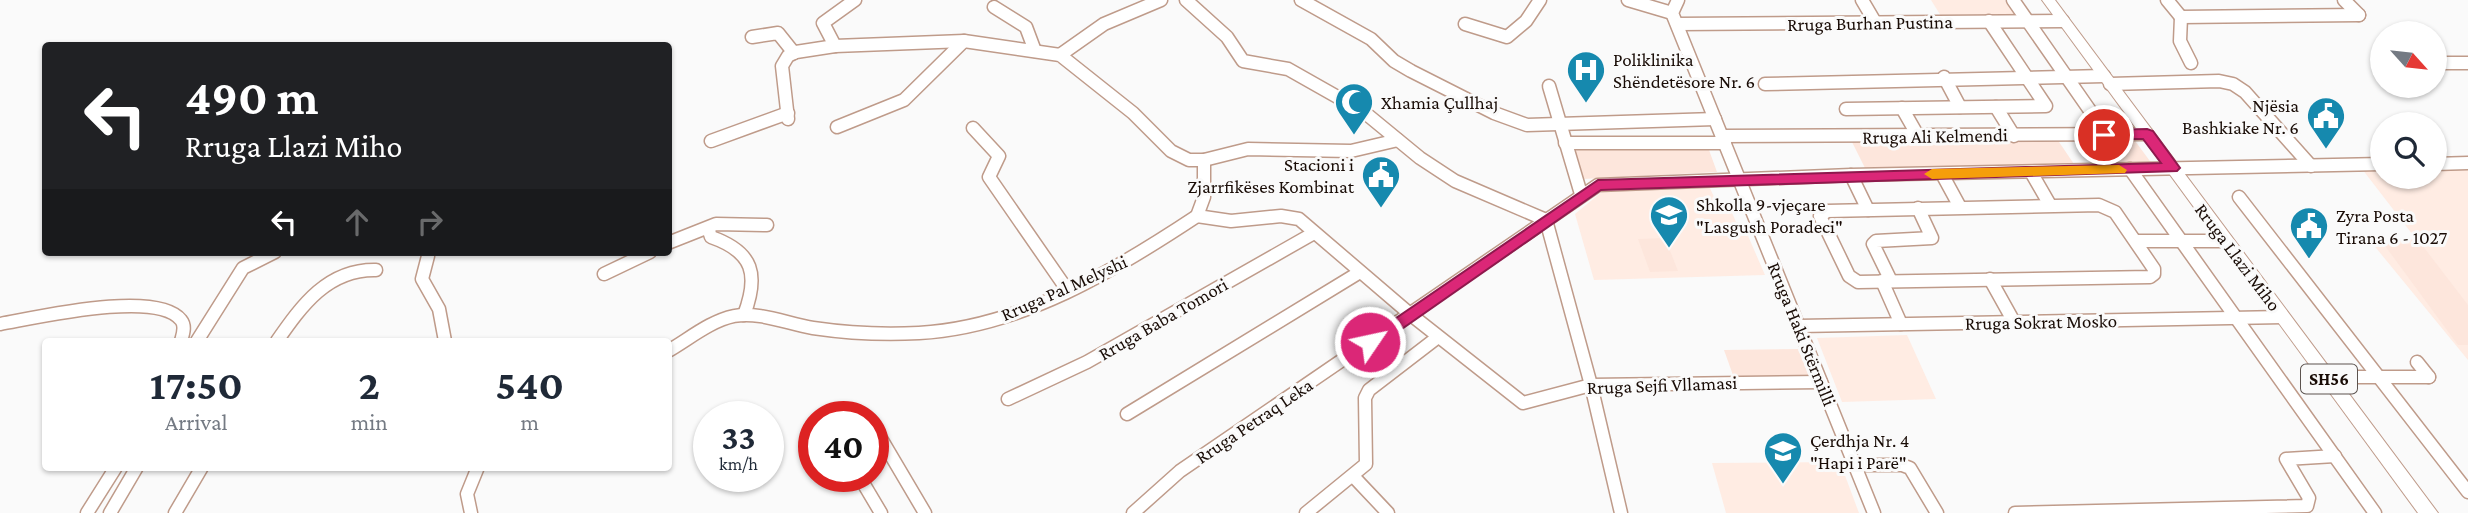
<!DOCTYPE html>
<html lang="en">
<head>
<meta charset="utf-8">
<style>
  :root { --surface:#fff; --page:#f6f6f7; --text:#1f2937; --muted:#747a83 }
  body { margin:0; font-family:"Crimson Pro",serif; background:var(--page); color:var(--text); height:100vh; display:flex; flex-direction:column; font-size:26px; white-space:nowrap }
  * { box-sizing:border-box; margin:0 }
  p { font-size:23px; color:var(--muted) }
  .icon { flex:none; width:38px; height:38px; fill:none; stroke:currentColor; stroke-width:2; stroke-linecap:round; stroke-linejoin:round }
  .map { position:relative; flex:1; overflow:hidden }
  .side { position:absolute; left:42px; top:338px; width:630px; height:133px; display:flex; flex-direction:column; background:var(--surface); border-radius:7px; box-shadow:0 2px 5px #0004 }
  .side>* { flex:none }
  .hud { position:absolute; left:42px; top:42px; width:630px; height:214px; border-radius:7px; box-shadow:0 2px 5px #0004; background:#202124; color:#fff; overflow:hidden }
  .needle { width:46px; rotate:117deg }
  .controls { position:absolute; left:2370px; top:21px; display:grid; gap:14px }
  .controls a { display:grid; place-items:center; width:77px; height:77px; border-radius:50%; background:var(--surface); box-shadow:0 2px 5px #0004; font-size:35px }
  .speed { position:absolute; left:693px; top:401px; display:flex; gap:14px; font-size:35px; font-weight:700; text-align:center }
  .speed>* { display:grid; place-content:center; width:91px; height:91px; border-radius:50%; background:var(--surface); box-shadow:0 2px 5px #0004; line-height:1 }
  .speed small { font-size:18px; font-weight:400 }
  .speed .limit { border:10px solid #d22; background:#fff; color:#111 }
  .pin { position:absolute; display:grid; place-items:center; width:60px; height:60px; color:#fff; margin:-30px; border:4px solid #fff; border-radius:50%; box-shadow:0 2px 7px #0007 }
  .me { position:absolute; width:77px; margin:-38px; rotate:56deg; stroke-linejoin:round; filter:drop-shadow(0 0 5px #0008) }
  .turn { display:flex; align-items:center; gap:24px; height:147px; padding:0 28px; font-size:32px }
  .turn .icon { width:91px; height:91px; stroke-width:2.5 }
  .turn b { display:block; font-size:49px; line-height:60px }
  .lanes { display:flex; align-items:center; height:66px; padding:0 28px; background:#0003; justify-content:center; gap:35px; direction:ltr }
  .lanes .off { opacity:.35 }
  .eta { display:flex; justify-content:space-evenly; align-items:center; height:119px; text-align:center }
  .eta b { font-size:42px; font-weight:700; line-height:49px }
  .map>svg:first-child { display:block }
  .built { fill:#ffece3 }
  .green { fill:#fde6dc }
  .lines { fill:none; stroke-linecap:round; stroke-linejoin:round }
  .minor-casing { stroke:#bf9b8a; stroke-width:15 }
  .major-casing { stroke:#bf9b8a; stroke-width:2 }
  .minor { stroke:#fff; stroke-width:12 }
  .major { fill:#fff; fill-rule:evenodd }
  .route { fill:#db2777; stroke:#8e194d; stroke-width:2 }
  .slow { fill:#f59e0b }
  .labels { text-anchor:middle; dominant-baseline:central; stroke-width:6; stroke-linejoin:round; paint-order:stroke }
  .shield { fill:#fafafa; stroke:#5c534f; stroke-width:2 }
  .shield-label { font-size:18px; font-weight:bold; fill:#190c06 }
  .street-label { font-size:19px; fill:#190c06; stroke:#fafafa }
  .poi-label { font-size:19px; fill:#190c06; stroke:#fafafa; text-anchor:start }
</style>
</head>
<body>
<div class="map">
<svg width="2468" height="513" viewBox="0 0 2468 513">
  <rect width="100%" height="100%" fill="#fafafa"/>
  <!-- built -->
  <g class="built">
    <polygon points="1931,0 2005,0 2016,16 1941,16"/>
    <polygon points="2468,163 2468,360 2372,243 2416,239 2359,165 2382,164 2382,177 2434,177 2434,164"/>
    <polygon points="1709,186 1719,208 1730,208 1736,222 1742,222 1765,275 1594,280 1575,214 1603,191"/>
    <polygon points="1907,335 1936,399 1842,402 1817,338"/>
    <polygon points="1840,462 1859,513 1726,513 1712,463"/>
  </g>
  <!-- green -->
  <g class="green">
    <polygon points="2130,134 2155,168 2120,170 2093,135"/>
    <polygon points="2057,139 2076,167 1866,170 1852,142"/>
    <polygon points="1571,147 1705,148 1709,150 1717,172 1583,179"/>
    <polygon points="1665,238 1678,271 1650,272 1638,239"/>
    <polygon points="2383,243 2422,245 2468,305 2468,345 2458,345"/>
    <polygon points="1798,349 1809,376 1734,378 1724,350"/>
  </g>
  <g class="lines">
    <!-- minor casing -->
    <g class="minor-casing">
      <g id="minor">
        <polyline points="1186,0 1227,37 1243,61 1288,69 1364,112 1420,158 1455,181 1546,220 1591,385 1621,513"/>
        <polyline points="1301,0 1371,39 1394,61 1411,71 1494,113 1527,125 1715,119"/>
        <polyline points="1628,0 1672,13"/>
        <polyline points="1678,0 1672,13 1874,513"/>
        <polyline points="1862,0 1875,22"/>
        <polyline points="2013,0 2107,135"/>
        <polyline points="2167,0 2181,17"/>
        <polyline points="2344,0 2359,15"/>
        <polyline points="994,7 1026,27 1035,51"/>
        <polyline points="2181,17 2359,15"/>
        <polyline points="2181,17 2180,41 2191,63"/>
        <polyline points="1465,24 1507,37 1526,21 1540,0"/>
        <polyline points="1677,24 2063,21"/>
        <polyline points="752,37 778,33 794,53"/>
        <polyline points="835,46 823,23 855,0"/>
        <polyline points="1060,55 1104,24 1161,0"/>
        <polyline points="2434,63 2468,63"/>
        <polyline points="1944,77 1960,107"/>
        <polyline points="1765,84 2104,76"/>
        <polyline points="2110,84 2219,81 2233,84 2245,92 2311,166"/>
        <polyline points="1549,86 1581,194"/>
        <polyline points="1996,107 2014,136"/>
        <polyline points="1902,108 1918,136"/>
        <polyline points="1846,109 2046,106 1989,21"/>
        <polyline points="788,119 782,66 788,56 796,52 835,46 964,41 1060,55 1133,113 1171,151 1189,160 1204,160 1248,149 1351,151 1398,140"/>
        <polyline points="837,127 904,100 964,41"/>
        <polyline points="973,128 999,156 989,177 1068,291"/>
        <polyline points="1722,136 2147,134"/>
        <polyline points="711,141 788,113"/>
        <polyline points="1565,143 1725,143"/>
        <polyline points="2434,164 2468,163"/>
        <polyline points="2130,169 2375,513"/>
        <polyline points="2031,172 2050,205"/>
        <polyline points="1942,174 1960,207"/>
        <polyline points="1851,175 1868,210"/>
        <polyline points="2239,197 2468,492"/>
        <polygon points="2099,205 2115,212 2154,269 2154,274 2150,277 1858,282 1849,276 1820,216 1827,211"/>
        <polyline points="1197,216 1204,197 1204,160"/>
        <path d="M708,228L711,237C754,252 759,275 744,315"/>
        <polyline points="2136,241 2226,241"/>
        <polyline points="668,243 716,224 767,225"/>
        <polyline points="428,256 422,279 439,309 445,341"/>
        <polyline points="604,274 650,252"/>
        <polyline points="1990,279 2014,322"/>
        <polyline points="1882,281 1901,324"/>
        <polyline points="1891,281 1873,244 1876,241 1932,238 1918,208"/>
        <path d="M0,324C35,318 157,289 181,320C186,326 183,334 181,341"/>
        <polyline points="1799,326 2283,317"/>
        <polyline points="197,341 243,268 275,252"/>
        <path d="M277,341C302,305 328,269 376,270"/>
        <path d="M668,351C689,339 710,321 734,316C759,311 788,324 813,328C847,333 884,335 919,333C1022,327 1114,271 1197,216L1231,221L1281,216L1299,219L1410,314L1523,403L1591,385L1821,382"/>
        <polyline points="2417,362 2429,377"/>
        <polyline points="2328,377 2429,377"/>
        <polyline points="1008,399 1087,362 1314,233"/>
        <polyline points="1127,414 1360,272"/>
        <polyline points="873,425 925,513"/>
        <polyline points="1855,465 1902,465 1910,468 1937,513"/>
        <polyline points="859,476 881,513"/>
        <polyline points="1353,476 1388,513"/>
        <polyline points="87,513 116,467"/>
        <polyline points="110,513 137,467"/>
        <polyline points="175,513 202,467"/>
        <polyline points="471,513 467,494 478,467"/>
        <polyline points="1133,513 1180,471 1598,185 1851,175 2382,164"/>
        <polyline points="1306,513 1366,464 1365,398 1369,390 1438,337"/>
        <polyline points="2015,513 2307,506 2309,498 2286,459 2335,456"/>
      </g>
    </g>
    <!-- major casing -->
    <g class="major-casing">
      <polygon id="major" points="2042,0 2055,0 2438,513 2418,513"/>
    </g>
    <!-- minor -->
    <use href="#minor" class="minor"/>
    <!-- major -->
    <use href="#major" class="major"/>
  </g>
  <!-- route -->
  <polygon class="route" points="2147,129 2153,131 2180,168 2177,171 1601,190 1376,347 1364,347 1361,342 1598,180 2161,163 2143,139 2104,139 2097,135 2104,130"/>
  <!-- slow -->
  <polygon class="slow" points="2119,165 2127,170 2125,173 1932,179 1924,174 1932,169"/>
  <!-- icons -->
  <defs>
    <g id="hospital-pin" transform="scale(2.0125)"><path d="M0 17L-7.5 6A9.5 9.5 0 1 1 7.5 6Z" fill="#1689ae" stroke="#fafafa"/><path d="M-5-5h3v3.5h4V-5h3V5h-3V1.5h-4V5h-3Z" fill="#fff"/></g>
    <g id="mosque-pin" transform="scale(2.0125)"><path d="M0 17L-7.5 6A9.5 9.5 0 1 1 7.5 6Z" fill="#1689ae" stroke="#fafafa"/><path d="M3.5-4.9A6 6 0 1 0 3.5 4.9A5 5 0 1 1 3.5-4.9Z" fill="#fff"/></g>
    <g id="civic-pin" transform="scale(2.0125)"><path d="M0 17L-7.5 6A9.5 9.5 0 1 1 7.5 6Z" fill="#1689ae" stroke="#fafafa"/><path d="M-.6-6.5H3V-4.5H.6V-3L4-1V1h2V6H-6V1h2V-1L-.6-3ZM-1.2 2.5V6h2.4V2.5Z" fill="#fff"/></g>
    <g id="school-pin" transform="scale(2.0125)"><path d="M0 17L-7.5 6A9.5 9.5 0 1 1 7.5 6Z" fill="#1689ae" stroke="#fafafa"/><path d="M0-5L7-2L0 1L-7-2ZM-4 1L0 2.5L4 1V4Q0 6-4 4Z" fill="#fff"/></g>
  </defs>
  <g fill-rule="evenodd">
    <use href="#hospital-pin" x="1586" y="70"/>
    <use href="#mosque-pin" x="1354" y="102"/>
    <use href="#civic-pin" x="2326" y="116"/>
    <use href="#civic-pin" x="1381" y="175"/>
    <use href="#school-pin" x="1669" y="215"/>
    <use href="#civic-pin" x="2309" y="226"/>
    <use href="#school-pin" x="1783" y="451"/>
  </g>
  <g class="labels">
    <!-- shield labels -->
    <rect class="shield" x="2301" y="364.5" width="56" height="29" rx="5"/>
    <g class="shield-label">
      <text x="2329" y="379">SH56</text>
    </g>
    <!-- street labels -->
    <g class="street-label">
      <text transform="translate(1870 23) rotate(-1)">Rruga Burhan Pustina</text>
      <text transform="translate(1935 136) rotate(-1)">Rruga Ali Kelmendi</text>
      <text transform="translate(2238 257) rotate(53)">Rruga Llazi Miho</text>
      <text transform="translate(1064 288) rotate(-24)">Rruga Pal Melyshi</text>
      <text transform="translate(1163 319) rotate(-30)">Rruga Baba Tomori</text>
      <text transform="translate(2041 322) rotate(-1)">Rruga Sokrat Mosko</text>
      <text transform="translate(1802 334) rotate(68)">Rruga Haki Stërmilli</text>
      <text transform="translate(1662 385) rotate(-2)">Rruga Sejfi Vllamasi</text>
      <text transform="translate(1254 421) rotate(-34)">Rruga Petraq Leka</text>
    </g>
    <!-- poi labels -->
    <g class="poi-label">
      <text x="1613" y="59">Poliklinika<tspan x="1613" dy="22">Shëndetësore Nr. 6</tspan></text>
      <text x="1381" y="102">Xhamia Çullhaj</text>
      <text x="2299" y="105" text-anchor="end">Njësia<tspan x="2299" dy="22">Bashkiake Nr. 6</tspan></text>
      <text x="1354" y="164" text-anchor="end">Stacioni i<tspan x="1354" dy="22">Zjarrfikëses Kombinat</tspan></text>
      <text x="1696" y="204">Shkolla 9-vjeçare<tspan x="1696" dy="22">"Lasgush Poradeci"</tspan></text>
      <text x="2336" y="215">Zyra Posta<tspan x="2336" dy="22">Tirana 6 - 1027</tspan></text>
      <text x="1810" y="440">Çerdhja Nr. 4<tspan x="1810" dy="22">"Hapi i Parë"</tspan></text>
    </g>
  </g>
</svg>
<div class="controls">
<a><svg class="needle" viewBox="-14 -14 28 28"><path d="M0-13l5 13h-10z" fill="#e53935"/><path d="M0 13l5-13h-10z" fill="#747a83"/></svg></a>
<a><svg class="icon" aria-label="search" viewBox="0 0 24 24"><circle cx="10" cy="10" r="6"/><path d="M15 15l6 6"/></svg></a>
</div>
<div class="speed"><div>33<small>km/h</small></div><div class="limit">40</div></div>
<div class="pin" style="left:2104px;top:135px;background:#d93025"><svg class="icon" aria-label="arrive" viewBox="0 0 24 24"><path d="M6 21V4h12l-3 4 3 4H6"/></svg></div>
<svg class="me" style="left:1370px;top:342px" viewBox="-20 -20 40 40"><circle r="17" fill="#db2777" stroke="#fff" stroke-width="3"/><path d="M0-11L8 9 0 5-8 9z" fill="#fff"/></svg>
<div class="hud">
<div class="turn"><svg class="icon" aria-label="left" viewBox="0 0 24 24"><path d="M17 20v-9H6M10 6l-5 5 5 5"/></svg><div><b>490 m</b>Rruga Llazi Miho</div></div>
<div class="lanes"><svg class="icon" aria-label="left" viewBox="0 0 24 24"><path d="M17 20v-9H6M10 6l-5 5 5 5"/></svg><svg class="icon off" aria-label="ahead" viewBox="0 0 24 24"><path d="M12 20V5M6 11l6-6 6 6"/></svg><svg class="icon off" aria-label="right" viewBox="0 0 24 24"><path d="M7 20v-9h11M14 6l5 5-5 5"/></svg></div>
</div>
<section class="side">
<div class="eta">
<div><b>17:50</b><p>Arrival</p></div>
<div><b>2</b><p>min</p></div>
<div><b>540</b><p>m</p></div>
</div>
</section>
</div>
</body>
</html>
